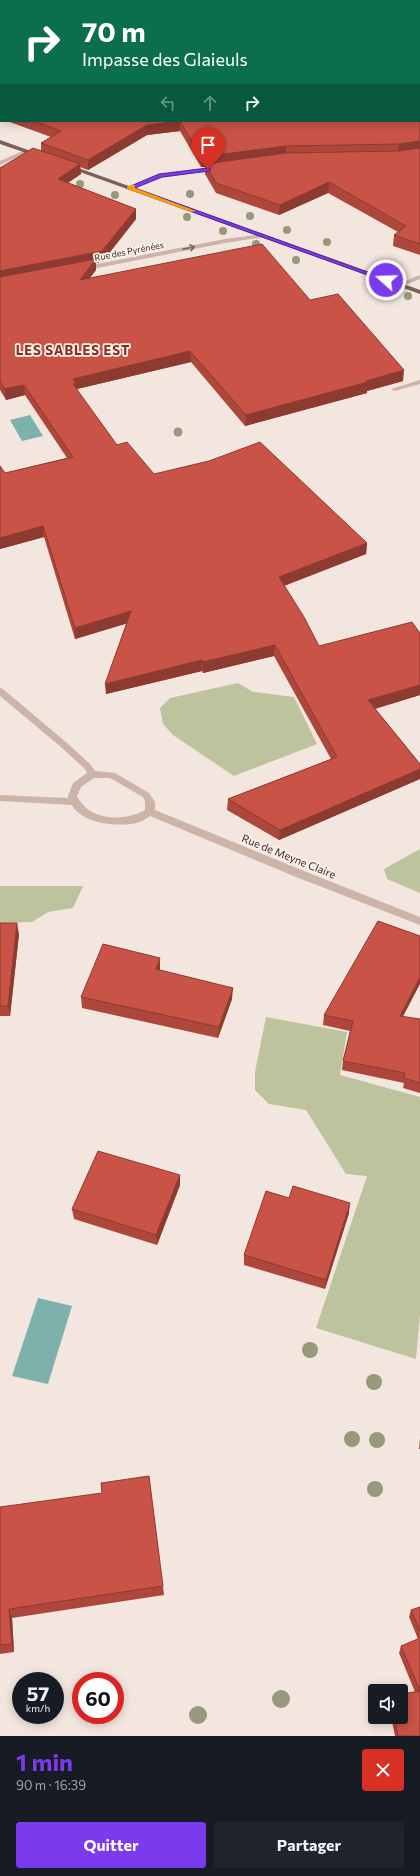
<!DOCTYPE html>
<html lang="fr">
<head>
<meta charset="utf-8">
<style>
  :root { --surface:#171b24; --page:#20242c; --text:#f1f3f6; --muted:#9ea1a6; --accent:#7c3aed }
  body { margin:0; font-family:Commissioner,sans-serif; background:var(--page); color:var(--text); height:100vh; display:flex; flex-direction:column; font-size:15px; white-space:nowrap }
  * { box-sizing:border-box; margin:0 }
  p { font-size:13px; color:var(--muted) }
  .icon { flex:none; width:22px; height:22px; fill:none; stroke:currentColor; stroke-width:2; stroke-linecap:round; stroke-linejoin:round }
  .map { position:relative; height:1736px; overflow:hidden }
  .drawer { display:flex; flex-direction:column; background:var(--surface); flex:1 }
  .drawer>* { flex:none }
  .top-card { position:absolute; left:0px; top:0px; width:420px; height:122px; box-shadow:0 2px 10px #0003; background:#0b6e4f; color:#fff; overflow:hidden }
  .fabs { position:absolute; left:368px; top:1684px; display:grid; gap:8px }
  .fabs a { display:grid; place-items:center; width:40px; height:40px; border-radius:4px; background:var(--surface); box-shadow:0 2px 10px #0003; font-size:20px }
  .speed { position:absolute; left:12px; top:1672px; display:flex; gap:8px; font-size:20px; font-weight:700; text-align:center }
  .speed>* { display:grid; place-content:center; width:52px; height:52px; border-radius:50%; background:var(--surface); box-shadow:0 2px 10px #0003; line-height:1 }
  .speed small { font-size:10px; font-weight:400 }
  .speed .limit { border:6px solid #d22; background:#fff; color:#111 }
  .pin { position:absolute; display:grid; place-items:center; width:34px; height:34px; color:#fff; margin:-41px -17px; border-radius:50% 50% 50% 0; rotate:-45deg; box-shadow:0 0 4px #0007 }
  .pin .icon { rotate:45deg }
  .me { position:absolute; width:44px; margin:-22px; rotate:290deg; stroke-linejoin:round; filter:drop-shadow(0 0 3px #0008) }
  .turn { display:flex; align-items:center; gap:14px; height:84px; padding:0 16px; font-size:18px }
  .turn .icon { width:52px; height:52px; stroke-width:2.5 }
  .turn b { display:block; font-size:28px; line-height:34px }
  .lanes { display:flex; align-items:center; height:38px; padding:0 16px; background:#0003; justify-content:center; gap:20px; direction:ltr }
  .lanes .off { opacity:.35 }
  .round { display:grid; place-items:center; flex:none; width:42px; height:42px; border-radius:4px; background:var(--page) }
  .head { display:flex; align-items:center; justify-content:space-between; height:68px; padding:0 16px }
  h1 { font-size:24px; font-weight:700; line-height:30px; color:var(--accent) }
  .primary-button { display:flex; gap:8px; margin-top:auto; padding:8px 16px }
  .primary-button a { flex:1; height:46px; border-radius:4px; background:var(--accent); color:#fff; font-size:16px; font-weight:700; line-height:46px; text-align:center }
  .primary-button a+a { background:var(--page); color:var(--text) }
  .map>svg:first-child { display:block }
  .green { fill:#bcc39d }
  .water { fill:#7cb1ac }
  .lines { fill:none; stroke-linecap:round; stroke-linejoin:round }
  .minor { fill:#ccb4a9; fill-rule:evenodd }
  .major { fill:#7b605a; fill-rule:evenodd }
  .tree { fill:#98987c }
  .wall { fill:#ad473c }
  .shaded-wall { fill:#8d3a31 }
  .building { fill:#c95346; stroke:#8d3a31 }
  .oneway { stroke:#7b6963 }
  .route { fill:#7c3aed; stroke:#51269a }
  .slow { fill:#f59e0b }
  .labels { text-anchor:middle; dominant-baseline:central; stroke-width:3.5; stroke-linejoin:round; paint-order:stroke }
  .far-street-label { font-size:9px; fill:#392c29; stroke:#fbf1eb }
  .street-label { font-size:11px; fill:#392c29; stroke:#fbf1eb }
  .far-district-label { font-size:13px; font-weight:bold; letter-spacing:1px; fill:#8b2a1f; stroke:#fbf1eb }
</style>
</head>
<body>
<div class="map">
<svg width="420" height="1736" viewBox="0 0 420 1736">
  <rect width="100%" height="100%" fill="#f3e6de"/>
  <!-- green -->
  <g class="green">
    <polygon points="238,683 253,692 294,697 317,744 234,776 173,735 163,724 160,708 170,698"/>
    <polygon points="420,849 420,893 387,879 384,869"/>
    <polygon points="0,886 83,886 73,908 48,912 32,922 0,923"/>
    <polygon points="266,1017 347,1032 340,1075 420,1097 420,1314 416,1359 316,1328 367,1176 346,1174 306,1110 269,1104 255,1090 255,1072"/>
  </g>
  <!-- water -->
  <g class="water">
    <polygon points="30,415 43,436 22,441 10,420"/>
    <polygon points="38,1298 72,1306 48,1384 12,1376"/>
  </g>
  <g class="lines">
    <!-- minor -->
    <g class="minor">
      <polygon points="138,0 150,0 137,1"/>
      <polygon points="25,150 30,151 0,165 0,161"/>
      <polygon points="217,166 219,167 219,169 162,178 131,189 126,188 161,174"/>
      <polygon points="263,234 265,235 265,237 225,243 82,271 79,269 82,267 225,239"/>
      <polygon points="420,275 420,279 399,287 396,285"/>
      <polygon points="420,380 420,384 395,391 391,389"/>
      <path d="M0,688L3,689L67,743L90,764L95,771L115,773L149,793L155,802V810L304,871L420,917V925L296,877L150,816C146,819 141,822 136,823C118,827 82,824 72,805L0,801V795L68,798V796L73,783L87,773L84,768L61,747L0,696ZM94,778H110L143,797L145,802V810C124,822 89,821 77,796L81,787Z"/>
    </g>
    <!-- major -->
    <g class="major">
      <polygon points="0,140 42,155 43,156 38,157 0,144"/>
      <polygon points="66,165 70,165 420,290 420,294 66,167"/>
    </g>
  </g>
  <!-- trees -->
  <g class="tree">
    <circle cx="80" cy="184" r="4"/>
    <circle cx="190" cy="194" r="4"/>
    <circle cx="115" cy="195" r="4"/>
    <circle cx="250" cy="216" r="4"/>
    <circle cx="187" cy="217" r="4"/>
    <circle cx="287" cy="230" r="4"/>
    <circle cx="223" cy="231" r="4"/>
    <circle cx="327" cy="242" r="4"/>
    <circle cx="256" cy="244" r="4"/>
    <circle cx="296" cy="260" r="4"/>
    <circle cx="392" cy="266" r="4"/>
    <circle cx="408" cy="296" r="4"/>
    <circle cx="178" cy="432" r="4.5"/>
    <circle cx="310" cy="1350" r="8"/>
    <circle cx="374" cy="1382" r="8"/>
    <circle cx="352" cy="1439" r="8"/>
    <circle cx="377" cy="1440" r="8"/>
    <circle cx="375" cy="1489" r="8"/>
    <circle cx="281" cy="1699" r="9"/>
    <circle cx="198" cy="1715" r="9"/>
  </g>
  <!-- wall -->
  <g class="wall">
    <polygon points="196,0 420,0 420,255 393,246 394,235 398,232 328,193 279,215 216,193 205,174 205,167 201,167 180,131 147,135 88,170 80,167 81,174 68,183 136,209 136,219 103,261 96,263 96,270 90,278 310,300 403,381 367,391 367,393 245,426 191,362 77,389 77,390 117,445 154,474 367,543 366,554 284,586 319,646 420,633 420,695 375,709 420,764 420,779 279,840 227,810 228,799 331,759 274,656 203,673 202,671 106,694 127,623 75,639 44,537 0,549 0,466 5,473 67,458 25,395 6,400 0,390 0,168 41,151 41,143 51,137 7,121 419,121 419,1 197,1"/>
    <polygon points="0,923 19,934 10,1016 0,1016"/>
    <polygon points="160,969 160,970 232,999 218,1038 82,1008 81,997"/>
    <polygon points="324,1015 403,1017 420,1019 420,1093 403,1088 404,1083 342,1070 343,1061 350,1031 323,1025"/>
    <polygon points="180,1175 180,1185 157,1245 74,1219 72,1209"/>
    <polygon points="289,1198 349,1213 325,1289 244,1265 244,1255"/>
    <polygon points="420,1438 420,1449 419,1449"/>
    <polygon points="0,1507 163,1586 164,1595 12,1618 14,1652 0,1654"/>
    <polygon points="420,1607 420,1736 395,1736 391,1717 401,1717 415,1692 399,1653 401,1646 418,1639 409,1617 411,1610"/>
  </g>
  <!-- shaded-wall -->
  <g class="shaded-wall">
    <rect x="0" y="40" width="1" height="10"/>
    <polygon points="180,121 180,131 147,135 88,170 88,160 147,125"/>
    <polygon points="420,141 420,151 398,154 399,144"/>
    <polygon points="286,146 286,156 205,164 205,167 201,167 201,157"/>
    <polygon points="80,164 81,174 58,189 58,179"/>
    <polygon points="329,182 328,193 279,215 280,205"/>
    <polygon points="136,209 136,219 103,261 96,263 96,270 80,290 0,281 0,271"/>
    <polygon points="190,351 191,362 77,389 77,394 73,384 73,379"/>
    <polygon points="404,370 403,381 367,391 367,393 245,426 246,415"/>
    <polygon points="24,385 25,395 6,400 4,389"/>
    <polygon points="43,526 44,537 0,549 0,538"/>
    <polygon points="367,543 366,554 278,588 279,577"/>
    <polygon points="131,611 132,622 75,639 75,628"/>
    <polygon points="275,645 274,656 203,673 203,662"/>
    <polygon points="202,660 202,671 106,694 105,684"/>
    <polygon points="420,685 420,695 367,711 368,700"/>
    <polygon points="420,769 420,779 279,840 280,830"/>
    <polygon points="17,923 19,934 10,1016 8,1006"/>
    <polygon points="160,958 160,969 156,980 156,969"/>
    <polygon points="420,977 420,984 398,1026 400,1016"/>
    <polygon points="233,988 232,999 218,1038 219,1027"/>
    <polygon points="180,1175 180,1185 157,1245 156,1235"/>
    <polygon points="350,1203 349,1213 325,1289 326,1280"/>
    <polygon points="9,1609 12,1618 14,1652 12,1644"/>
  </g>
  <!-- building -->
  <g class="building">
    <polygon points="0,0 109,0 110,1 1,1 1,8 0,7"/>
    <polygon points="206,0 420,0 420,141 399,144 286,146 201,157 180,121 419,121 419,1 207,1"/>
    <polygon points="1,10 1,40 0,40 0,13"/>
    <polygon points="34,121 180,121 147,125 88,160 41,143 61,131"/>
    <polygon points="33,148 80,164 58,179 136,209 102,251 0,271 0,168"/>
    <polygon points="420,148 420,244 394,235 406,226 329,182 280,205 216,183 205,164 286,153 399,151"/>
    <polygon points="262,244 310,300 338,294 404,370 366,381 368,382 246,415 190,351 73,379 76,383 73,384 117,445 127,442 154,474 209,461 260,442 367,543 279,577 304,617 319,646 412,622 420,633 420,685 368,700 420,764 420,769 280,830 228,799 337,757 275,645 203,662 202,660 105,684 131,611 75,628 43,526 0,538 0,466 5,473 73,457 24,385 4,389 0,381 0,277 96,259 80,280"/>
    <polygon points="378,921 420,936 420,977 400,1016 420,1019 420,1083 404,1078 405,1073 343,1061 353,1021 324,1015"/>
    <polygon points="0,923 17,923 8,1006 0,1006"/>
    <polygon points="103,944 160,958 156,969 233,988 219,1027 81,997"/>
    <polygon points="98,1151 180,1175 156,1235 72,1209"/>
    <polygon points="293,1186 350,1203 326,1280 244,1255 266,1191 289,1198"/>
    <polygon points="149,1476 163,1586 9,1609 12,1644 0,1645 0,1507 102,1493 101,1483"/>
    <polygon points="420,1607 420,1631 411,1610"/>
    <polygon points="420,1638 420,1736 398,1736 394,1717 401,1717 401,1694 420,1691 401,1646"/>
  </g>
  <!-- one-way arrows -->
  <defs><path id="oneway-shaft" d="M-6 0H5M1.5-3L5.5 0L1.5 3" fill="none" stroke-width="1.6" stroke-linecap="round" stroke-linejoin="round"/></defs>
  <use class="oneway" href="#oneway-shaft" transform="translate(189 248) rotate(-11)"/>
  <!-- route -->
  <polygon class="route" points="208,168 210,168 210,171 162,177 135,188 389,280 384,281 126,188 159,174"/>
  <!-- slow -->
  <polygon class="slow" points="131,185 135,185 135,188 196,211 191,212 127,189 127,187"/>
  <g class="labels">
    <!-- far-street labels -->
    <g class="far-street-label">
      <text transform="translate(129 251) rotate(-11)">Rue des Pyrénées</text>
    </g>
    <!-- street labels -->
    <g class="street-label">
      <text transform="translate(289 856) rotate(22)">Rue de Meyne Claire</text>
    </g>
    <!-- far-district labels -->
    <g class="far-district-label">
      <text x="73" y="350">LES SABLES EST</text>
    </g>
  </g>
</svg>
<div class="fabs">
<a><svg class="icon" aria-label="sound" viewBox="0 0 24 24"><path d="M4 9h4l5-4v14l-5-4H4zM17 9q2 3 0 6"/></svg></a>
</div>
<div class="speed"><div>57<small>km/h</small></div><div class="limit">60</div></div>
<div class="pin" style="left:208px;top:169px;background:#d93025"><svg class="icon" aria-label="arrive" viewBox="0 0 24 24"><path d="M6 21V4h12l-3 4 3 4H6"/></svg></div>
<svg class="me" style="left:386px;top:280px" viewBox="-20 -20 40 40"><circle r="17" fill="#7c3aed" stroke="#fff" stroke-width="3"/><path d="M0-11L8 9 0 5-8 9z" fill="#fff"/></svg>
<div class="top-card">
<div class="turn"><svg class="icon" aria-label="right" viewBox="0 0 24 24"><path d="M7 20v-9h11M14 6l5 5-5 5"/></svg><div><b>70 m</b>Impasse des Glaieuls</div></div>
<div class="lanes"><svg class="icon off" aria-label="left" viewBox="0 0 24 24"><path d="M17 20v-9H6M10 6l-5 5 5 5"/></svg><svg class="icon off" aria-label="ahead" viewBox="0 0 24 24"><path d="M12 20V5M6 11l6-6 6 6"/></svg><svg class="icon" aria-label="right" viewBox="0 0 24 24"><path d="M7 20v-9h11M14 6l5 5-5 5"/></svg></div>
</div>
</div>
<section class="drawer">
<div class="head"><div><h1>1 min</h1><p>90 m · 16:39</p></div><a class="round" style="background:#d93025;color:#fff"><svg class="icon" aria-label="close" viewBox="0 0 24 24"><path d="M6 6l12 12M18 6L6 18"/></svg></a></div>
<div class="primary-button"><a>Quitter</a><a>Partager</a></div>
</section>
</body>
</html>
